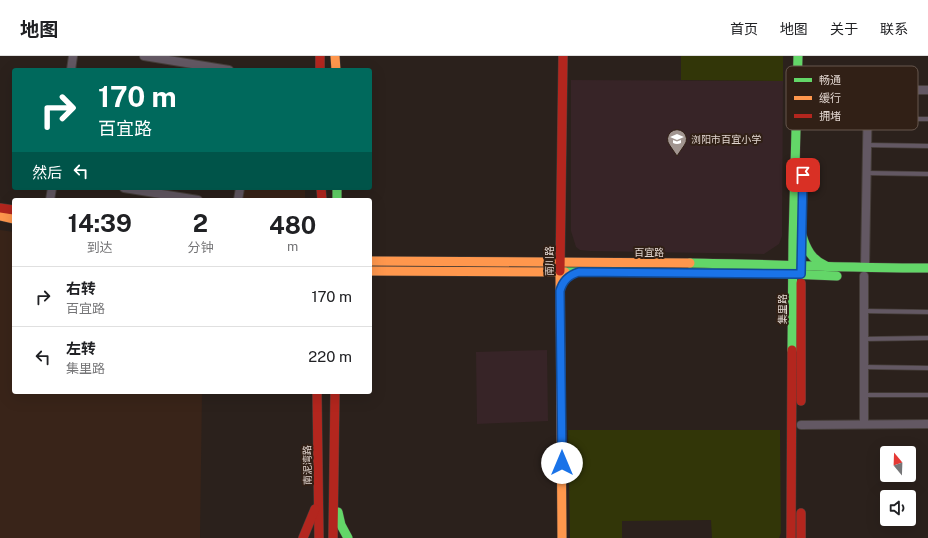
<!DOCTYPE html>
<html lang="zh">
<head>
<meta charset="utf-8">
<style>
  :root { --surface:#fff; --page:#f6f6f6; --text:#202124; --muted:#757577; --line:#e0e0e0 }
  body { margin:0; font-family:"Public Sans","Noto Sans SC",sans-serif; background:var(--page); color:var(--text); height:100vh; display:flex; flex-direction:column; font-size:15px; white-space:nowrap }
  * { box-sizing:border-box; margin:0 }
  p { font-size:13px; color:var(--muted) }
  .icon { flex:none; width:22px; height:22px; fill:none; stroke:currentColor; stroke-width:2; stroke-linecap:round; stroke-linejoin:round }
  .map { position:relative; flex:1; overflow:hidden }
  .details { position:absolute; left:12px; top:142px; width:360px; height:196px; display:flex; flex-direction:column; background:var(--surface); border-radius:4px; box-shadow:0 4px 16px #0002 }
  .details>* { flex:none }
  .banner { position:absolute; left:12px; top:12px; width:360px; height:122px; border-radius:4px; box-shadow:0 4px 16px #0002; background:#00695c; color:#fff; overflow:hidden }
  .needle { width:26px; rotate:341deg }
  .controls { position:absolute; left:880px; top:390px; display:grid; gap:8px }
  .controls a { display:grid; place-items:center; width:36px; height:36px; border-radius:4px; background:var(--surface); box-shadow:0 4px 16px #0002; font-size:20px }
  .pin { position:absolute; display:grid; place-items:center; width:34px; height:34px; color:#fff; margin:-17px; border-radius:8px; box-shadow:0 2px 6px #0006 }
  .me { position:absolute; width:44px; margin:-22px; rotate:0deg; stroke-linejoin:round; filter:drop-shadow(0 0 3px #0008) }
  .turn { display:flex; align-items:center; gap:14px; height:84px; padding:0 20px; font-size:18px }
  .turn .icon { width:52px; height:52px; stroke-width:2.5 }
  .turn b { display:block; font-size:28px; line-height:34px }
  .then { display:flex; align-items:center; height:38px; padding:0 20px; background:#0003; gap:8px; font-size:15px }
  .eta { display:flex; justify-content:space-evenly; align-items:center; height:68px; text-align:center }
  .eta b { font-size:24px; font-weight:700; line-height:28px }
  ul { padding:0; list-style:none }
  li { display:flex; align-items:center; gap:12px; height:60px; padding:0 20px; border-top:1px solid var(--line) }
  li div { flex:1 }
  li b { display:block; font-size:15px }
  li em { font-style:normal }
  header { display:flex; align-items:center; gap:24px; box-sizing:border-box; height:56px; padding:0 20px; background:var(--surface); border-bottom:1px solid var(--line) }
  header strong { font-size:19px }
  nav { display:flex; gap:22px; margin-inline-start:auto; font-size:14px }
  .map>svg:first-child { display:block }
  .built { fill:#392419 }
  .education { fill:#372427 }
  .green { fill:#323608 }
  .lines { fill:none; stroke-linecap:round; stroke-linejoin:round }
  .lane-casing { stroke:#463e3a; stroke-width:5.5 }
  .street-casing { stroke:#463e3a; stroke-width:10 }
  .fast-casing { stroke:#463e3a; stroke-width:10 }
  .slow-casing { stroke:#463e3a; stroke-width:10 }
  .jam-casing { stroke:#463e3a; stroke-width:10 }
  .lane { stroke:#635863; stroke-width:4 }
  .street { stroke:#635863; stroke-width:8 }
  .fast { stroke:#63d668; stroke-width:9 }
  .slow { stroke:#ff974d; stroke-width:9 }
  .jam { stroke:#b3261e; stroke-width:9 }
  .route-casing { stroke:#114b97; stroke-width:10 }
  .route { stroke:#1a73e8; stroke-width:7 }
  .labels { text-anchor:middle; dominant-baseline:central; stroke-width:4; stroke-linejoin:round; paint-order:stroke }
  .poi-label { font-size:10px; fill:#e0d4ce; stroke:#312016; text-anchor:start }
  .street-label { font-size:10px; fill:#e0d4ce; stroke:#312016 }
  .key { fill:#312016; stroke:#66564d; stroke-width:1 }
  .key-label { font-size:11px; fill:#e0d4ce }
</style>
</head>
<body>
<header>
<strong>地图</strong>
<nav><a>首页</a><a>地图</a><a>关于</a><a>联系</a></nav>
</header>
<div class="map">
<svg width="928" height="482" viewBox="0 0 928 482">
  <rect width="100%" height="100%" fill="#2b211c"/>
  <!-- built -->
  <g class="built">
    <polygon points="240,132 305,132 305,144 238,144"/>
    <polygon points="0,174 14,176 14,336 202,336 200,482 0,482"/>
  </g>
  <!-- education -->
  <g class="education">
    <polygon points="571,24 783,25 782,180 779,188 764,198 590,195 580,194 576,191 571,175"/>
    <polygon points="547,294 548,365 477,368 476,296"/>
  </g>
  <!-- green -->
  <g class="green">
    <polygon points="681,0 783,0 783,25 681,24"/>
    <polygon points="568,374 780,374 781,477 779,482 712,482 711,464 622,465 622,482 570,482"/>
  </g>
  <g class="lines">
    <!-- lane casing -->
    <g class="lane-casing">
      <g id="lane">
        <polyline points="868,63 928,63"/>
        <polyline points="867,89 928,90"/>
        <polyline points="867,117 928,118"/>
        <polyline points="864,255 928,256"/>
        <polyline points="864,283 928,282"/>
        <polyline points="864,311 928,312"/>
        <polyline points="864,339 928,339"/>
      </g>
    </g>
    <!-- street casing -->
    <g class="street-casing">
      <g id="street">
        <polyline points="144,0 229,14"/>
        <polyline points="71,14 73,0"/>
        <polyline points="124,132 198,144"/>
        <polyline points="50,144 52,132"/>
        <polyline points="238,144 240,132"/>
        <polyline points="865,212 868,34 928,34"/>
        <polyline points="864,368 864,220"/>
        <polyline points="801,369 928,368"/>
      </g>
    </g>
    <!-- fast casing -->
    <g class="fast-casing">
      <g id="fast">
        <polyline points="337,132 337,144"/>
        <path d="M802,179C806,193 812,204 826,210"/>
        <path d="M690,207C769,208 849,212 928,212"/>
        <polyline points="565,216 765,217 837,220"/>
        <polyline points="792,294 793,184 798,0"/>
        <polyline points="338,456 341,469 348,482"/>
      </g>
    </g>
    <!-- slow casing -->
    <g class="slow-casing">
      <g id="slow">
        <polyline points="335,0 336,14"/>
        <polyline points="0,160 14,163"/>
        <polyline points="370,205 690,207"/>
        <polyline points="370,215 565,216"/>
        <polyline points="560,215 562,482"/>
      </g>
    </g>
    <!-- jam casing -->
    <g class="jam-casing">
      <g id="jam">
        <polyline points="320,0 320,14"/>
        <polyline points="321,132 322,144"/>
        <polyline points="0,152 14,154"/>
        <polyline points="560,215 563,0"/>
        <polyline points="801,227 801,345"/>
        <polyline points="317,336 319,482"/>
        <polyline points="801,457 801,482"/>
        <polyline points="303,482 315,453"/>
        <polyline points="333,482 335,336"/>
        <polyline points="791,482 792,294"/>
      </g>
    </g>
    <!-- lane -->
    <use href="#lane" class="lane"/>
    <!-- street -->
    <use href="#street" class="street"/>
    <!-- fast -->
    <use href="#fast" class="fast"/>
    <!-- slow -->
    <use href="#slow" class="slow"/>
    <!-- jam -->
    <use href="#jam" class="jam"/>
  </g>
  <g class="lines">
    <!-- route casing -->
    <g class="route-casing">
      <path id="route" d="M562,407L560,235C563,224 569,219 579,216L801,218L803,119"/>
    </g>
    <!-- route -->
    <use href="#route" class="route"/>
  </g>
  <!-- icons -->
  <defs>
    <g id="school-pin" transform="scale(1)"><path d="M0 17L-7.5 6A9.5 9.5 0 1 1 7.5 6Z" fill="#a19590" stroke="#312016"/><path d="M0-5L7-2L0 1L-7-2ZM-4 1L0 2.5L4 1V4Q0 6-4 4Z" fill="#fff"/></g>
  </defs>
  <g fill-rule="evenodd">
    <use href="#school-pin" x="677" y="83"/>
  </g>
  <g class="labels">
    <!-- poi labels -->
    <g class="poi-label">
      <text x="691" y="83">浏阳市百宜小学</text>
    </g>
    <!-- street labels -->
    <g class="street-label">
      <text x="649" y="196">百宜路</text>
      <text transform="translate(549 205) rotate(-90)">南川路</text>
      <text transform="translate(782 253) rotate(-90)">集里路</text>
      <text transform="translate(307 409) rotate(-91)">南泥湾路</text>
    </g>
  </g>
  <!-- legend -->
  <rect x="786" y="10" width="132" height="64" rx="6" class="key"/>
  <rect x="794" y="22" width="18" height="4" fill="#63d668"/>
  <rect x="794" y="40" width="18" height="4" fill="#ff974d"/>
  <rect x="794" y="58" width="18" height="4" fill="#b3261e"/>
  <g class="key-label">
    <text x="819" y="28">畅通</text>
    <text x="819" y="46">缓行</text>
    <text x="819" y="64">拥堵</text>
  </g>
</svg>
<div class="controls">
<a><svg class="needle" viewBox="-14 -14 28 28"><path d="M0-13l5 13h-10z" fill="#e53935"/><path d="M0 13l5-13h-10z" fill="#757577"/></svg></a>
<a><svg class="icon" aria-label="sound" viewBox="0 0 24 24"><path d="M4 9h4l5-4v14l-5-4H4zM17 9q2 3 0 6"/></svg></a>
</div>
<div class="pin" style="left:803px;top:119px;background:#d93025"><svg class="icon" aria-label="arrive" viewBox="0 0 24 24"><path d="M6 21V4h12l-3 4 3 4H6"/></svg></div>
<svg class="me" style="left:562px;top:407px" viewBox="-20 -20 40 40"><circle r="19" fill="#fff"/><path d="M0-13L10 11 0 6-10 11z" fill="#1a73e8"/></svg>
<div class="banner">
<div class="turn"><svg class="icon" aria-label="right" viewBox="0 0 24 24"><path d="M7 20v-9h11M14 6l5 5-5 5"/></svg><div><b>170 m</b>百宜路</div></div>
<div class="then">然后<svg class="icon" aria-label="left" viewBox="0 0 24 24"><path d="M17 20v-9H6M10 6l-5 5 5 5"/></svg></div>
</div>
<section class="details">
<div class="eta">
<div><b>14:39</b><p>到达</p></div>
<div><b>2</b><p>分钟</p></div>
<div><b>480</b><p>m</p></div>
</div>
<ul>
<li><svg class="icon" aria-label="right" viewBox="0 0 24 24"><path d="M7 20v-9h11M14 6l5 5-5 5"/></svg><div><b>右转</b><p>百宜路</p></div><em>170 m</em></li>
<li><svg class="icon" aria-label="left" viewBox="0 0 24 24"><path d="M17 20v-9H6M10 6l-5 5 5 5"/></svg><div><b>左转</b><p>集里路</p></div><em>220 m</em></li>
</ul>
</section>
</div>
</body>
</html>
